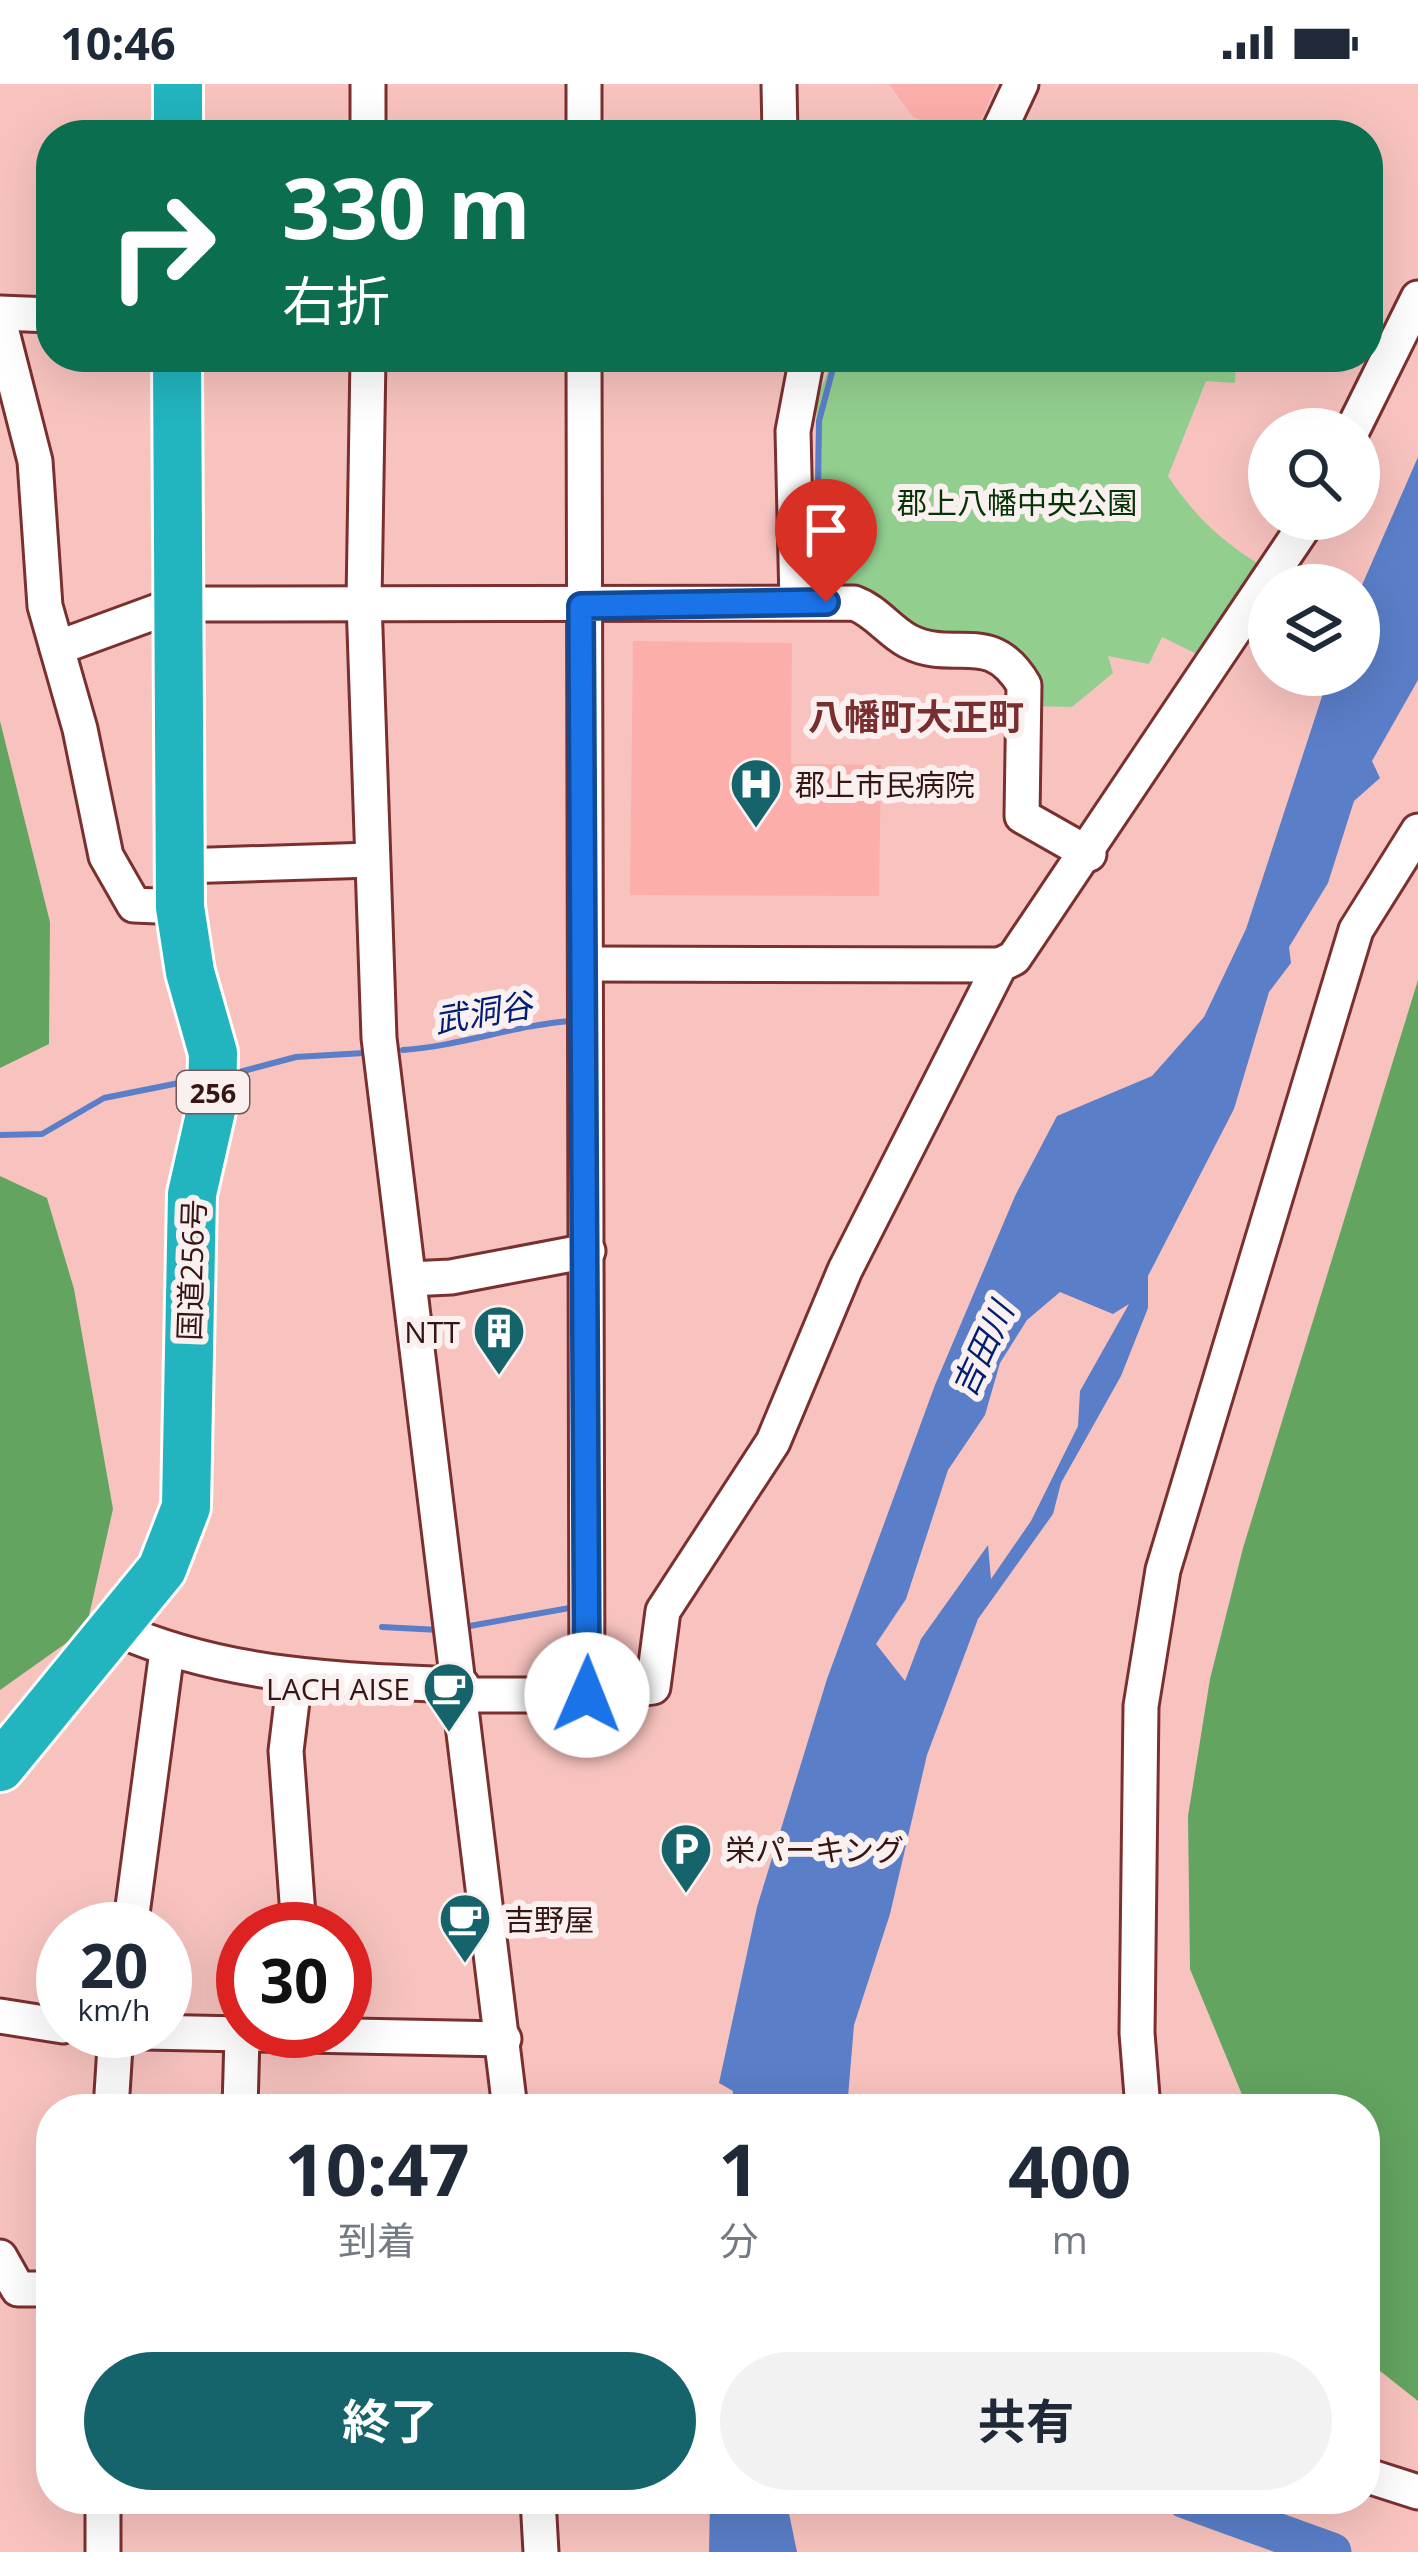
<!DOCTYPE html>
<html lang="ja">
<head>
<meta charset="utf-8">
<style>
  :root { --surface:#fff; --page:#f2f2f3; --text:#1f2937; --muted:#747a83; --accent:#16646b }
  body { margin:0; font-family:"Open Sans","Noto Sans JP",sans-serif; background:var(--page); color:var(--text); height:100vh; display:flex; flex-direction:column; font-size:45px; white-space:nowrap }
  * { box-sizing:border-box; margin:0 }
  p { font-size:39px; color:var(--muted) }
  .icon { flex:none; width:66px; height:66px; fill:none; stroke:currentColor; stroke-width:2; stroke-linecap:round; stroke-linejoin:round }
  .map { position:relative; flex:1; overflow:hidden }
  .sheet { position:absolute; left:36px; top:2010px; width:1344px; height:420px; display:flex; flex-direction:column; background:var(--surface); border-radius:48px; box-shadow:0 12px 48px #0002 }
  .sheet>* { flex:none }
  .guide { position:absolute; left:36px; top:36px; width:1347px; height:252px; border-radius:48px; box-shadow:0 12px 48px #0002; background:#0b6e4f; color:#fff; overflow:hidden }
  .tools { position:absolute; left:1248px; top:324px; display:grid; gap:24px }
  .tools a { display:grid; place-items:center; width:132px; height:132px; border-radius:50%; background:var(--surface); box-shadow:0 12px 48px #0002; font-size:60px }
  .speed { position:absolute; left:36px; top:1818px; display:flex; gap:24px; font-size:60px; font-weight:700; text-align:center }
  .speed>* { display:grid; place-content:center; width:156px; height:156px; border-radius:50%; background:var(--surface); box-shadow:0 12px 48px #0002; line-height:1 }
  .speed small { font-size:30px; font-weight:400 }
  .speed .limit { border:18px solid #d22; background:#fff; color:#111 }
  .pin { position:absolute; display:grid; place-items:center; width:102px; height:102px; color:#fff; margin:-123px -51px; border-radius:50% 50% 50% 0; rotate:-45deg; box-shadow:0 0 12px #0007 }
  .pin .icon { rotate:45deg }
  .me { position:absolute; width:132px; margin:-66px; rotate:1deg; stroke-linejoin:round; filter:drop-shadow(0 0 9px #0008) }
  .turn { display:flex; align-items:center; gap:42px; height:252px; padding:0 48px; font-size:54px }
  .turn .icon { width:156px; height:156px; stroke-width:2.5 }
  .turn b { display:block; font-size:84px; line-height:102px }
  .eta { display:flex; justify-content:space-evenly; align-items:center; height:204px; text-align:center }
  .eta b { font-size:72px; font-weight:700; line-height:84px }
  .button { display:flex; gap:24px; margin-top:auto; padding:24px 48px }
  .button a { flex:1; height:138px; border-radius:72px; background:var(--accent); color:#fff; font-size:48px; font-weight:700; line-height:138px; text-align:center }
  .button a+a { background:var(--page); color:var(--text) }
  .status { display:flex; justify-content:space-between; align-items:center; height:84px; padding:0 60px; background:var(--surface); direction:ltr }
  .status svg { height:33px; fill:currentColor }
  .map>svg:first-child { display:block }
  .built { fill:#fcafaa }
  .green { fill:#92cf8f }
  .forest { fill:#63a460 }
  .water { fill:#5a7ec8; fill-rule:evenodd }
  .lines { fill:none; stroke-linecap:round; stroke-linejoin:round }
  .stream { stroke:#5a7ec8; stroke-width:6 }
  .river { stroke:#5a7ec8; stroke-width:39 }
  .minor-casing { stroke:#7a302f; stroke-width:39 }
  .highway-casing { stroke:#fff; stroke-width:54 }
  .minor { stroke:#fff; stroke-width:33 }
  .highway { stroke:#22b4bf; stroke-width:48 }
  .route-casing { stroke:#114b97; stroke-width:30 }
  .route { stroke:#1a73e8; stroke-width:21 }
  .labels { text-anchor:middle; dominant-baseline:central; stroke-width:12; stroke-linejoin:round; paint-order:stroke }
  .shield { fill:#faf0ef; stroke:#715756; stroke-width:3 }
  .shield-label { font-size:27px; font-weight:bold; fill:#361615 }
  .park-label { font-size:30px; fill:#043405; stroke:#faf0ef }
  .poi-label { font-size:30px; fill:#361615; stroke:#faf0ef; text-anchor:start }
  .street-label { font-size:30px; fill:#361615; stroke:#faf0ef }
  .water-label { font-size:33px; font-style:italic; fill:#001e74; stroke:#faf0ef }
  .quarter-label { font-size:36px; font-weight:bold; fill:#792f2f; stroke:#faf0ef }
</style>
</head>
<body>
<div class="status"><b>10:46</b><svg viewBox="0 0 49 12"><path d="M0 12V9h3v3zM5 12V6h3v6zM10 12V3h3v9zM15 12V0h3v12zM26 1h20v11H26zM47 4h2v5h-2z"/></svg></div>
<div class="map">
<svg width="1418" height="2468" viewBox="0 0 1418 2468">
  <rect width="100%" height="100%" fill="#f8c3bf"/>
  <!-- built -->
  <g class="built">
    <polygon points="889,0 996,0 980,39 952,40 948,47 913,33"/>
    <polygon points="633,557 792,559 791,680 881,681 879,812 630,811"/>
  </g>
  <!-- green -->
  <path class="green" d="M834,273H1236L1235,299L1206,297L1168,392C1195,434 1227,462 1270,487L1211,577L1162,553L1149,580L1108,572L1113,589L1072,623L1028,622L1030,598L817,507L812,484L817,314Z"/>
  <!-- forest -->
  <g class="forest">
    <polygon points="0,637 50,838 49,960 0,984"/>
    <polygon points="1418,896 1418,2317 1365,2275 1365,2025 1248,2025 1190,1885 1188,1732 1210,1595 1243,1464"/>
    <polygon points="0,1092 47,1114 74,1205 113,1425 86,1545 0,1606"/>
  </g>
  <!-- water -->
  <g class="water">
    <path d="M1418,373V596L1372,677L1380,694L1354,717L1328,799L1289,863L1291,879L1269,908L1234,1025L1148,1192V1224L1121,1292L1061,1399L1053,1430L978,1535L927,1671L890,1830L854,1941L847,2025H732L733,2007L719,1999L757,1823L827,1595L935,1301L1015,1112L1057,1032L1152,992L1204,933L1246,845L1329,591H1359V508ZM1060,1208L1113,1230L1129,1220L1080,1307L1078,1342L1031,1437L991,1495L988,1461L921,1555L905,1597L876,1560L906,1515L948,1386L985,1331L1000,1279L1027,1236Z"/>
    <polygon points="710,2415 786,2415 797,2468 709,2468"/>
  </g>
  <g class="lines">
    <!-- stream -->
    <g class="stream">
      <polyline points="817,482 819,337 836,273"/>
      <path d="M403,966C461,962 514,941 572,937"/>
      <polyline points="232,990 296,973 364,969"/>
      <polyline points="0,1051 42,1050 104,1014 194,996"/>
      <polyline points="382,1543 439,1546"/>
      <polyline points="464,1543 575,1523"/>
    </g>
    <!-- river -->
    <polyline class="river" points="1185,2415 1332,2468"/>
    <!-- minor casing -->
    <g class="minor-casing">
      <g id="minor">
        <polyline points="584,0 584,51"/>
        <polyline points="779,0 780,51"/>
        <polyline points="368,51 368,0"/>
        <polyline points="997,51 1021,0"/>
        <polyline points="0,229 51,231"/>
        <polyline points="0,240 35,377 45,522 80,645 106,772 134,821 180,823"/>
        <polyline points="368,273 364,517 379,954 510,2025"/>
        <polyline points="584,273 587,1611"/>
        <polyline points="1353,345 1418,214"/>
        <polyline points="797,518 793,347 807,273"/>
        <path d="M57,564L177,520L854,519C876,527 888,546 908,557C954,581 990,543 1024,601L1022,732L1089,770"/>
        <polyline points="180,782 372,776"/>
        <polyline points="587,880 1000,881"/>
        <polyline points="409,1195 451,1193 588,1167"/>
        <path d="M117,1545C225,1593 345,1597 462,1601"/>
        <polyline points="295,1592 286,1667 299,1845"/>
        <polyline points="463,1611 587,1611 653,1603 663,1527 773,1358 845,1186 1000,881 1014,874 1309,435"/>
        <polyline points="130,1845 167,1567"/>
        <polyline points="0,1932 63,1942"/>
        <polyline points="95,1947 504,1955"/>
        <polyline points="111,2025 116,1947"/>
        <polyline points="240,2025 242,1952"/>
        <polyline points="1143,2025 1137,1949 1141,1622 1163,1486 1356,846 1418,747"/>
        <polyline points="0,2173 18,2205 51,2205"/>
        <polyline points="1365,2391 1418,2408"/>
        <polyline points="103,2415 103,2468"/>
        <polyline points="538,2415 541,2468"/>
      </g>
    </g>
    <!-- highway casing -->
    <g class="highway-casing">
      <g id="highway">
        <polyline points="178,51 178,0"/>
        <polyline points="0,1683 162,1485 186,1423 192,1110 212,1022 213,969 190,888 180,823 177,273"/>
      </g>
    </g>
    <!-- minor -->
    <use href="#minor" class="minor"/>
    <!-- highway -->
    <use href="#highway" class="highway"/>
  </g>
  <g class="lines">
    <!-- route casing -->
    <g class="route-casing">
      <polyline id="route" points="587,1611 581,522 826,518"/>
    </g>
    <!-- route -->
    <use href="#route" class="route"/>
  </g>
  <!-- icons -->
  <defs>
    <g id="hospital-pin" transform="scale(2.7)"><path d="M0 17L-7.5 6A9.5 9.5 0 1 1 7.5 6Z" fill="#16646b" stroke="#faf0ef"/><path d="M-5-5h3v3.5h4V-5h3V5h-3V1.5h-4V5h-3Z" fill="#fff"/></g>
    <g id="building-pin" transform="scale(2.7)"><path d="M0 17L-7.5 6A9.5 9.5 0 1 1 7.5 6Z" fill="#16646b" stroke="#faf0ef"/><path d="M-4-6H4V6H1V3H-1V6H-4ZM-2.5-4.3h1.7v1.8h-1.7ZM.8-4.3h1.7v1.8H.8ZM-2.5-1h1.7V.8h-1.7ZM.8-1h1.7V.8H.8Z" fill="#fff"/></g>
    <g id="cafe-pin" transform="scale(2.7)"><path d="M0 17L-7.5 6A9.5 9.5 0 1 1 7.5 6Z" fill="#16646b" stroke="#faf0ef"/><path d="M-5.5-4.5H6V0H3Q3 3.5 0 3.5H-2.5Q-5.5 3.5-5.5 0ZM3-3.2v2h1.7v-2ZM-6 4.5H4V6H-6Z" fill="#fff"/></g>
    <g id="parking-pin" transform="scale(2.7)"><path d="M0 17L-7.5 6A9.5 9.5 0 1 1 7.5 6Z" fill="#16646b" stroke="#faf0ef"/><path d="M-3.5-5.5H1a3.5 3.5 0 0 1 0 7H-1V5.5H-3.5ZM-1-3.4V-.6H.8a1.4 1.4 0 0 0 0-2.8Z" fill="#fff"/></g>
  </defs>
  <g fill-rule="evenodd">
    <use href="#hospital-pin" x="756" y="700"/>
    <use href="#building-pin" x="499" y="1247"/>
    <use href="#cafe-pin" x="449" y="1604"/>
    <use href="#parking-pin" x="686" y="1765"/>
    <use href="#cafe-pin" x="465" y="1835"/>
  </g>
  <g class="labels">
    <!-- shield labels -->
    <rect class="shield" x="177" y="987" width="72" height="42" rx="9"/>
    <g class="shield-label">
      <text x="213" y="1008">256</text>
    </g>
    <!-- park labels -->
    <g class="park-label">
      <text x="1017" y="418">郡上八幡中央公園</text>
    </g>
    <!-- poi labels -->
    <g class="poi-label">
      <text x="795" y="700">郡上市民病院</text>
      <text x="460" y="1247" text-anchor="end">NTT</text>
      <text x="410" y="1604" text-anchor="end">LACH AISE</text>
      <text x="725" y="1765">栄パーキング</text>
      <text x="504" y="1835">吉野屋</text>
    </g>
    <!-- street labels -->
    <g class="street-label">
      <text transform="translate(191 1186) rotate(-88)">国道256号</text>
    </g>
    <!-- water labels -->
    <g class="water-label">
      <text transform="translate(483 928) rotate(-10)">武洞谷</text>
      <text transform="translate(982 1265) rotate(-65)">吉田川</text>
    </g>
    <!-- quarter labels -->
    <g class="quarter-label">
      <text x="916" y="632">八幡町大正町</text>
    </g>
  </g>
</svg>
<div class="tools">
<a><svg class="icon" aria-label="search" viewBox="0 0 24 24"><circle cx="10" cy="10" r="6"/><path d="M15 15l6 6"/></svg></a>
<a><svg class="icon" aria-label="layers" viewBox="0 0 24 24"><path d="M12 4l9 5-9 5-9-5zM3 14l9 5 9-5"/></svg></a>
</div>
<div class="speed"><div>20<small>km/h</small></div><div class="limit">30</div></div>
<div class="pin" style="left:826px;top:518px;background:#d93025"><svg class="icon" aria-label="arrive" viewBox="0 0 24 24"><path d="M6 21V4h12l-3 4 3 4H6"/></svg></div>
<svg class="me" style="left:587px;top:1611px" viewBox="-20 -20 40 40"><circle r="19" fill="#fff"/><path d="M0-13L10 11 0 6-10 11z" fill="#1a73e8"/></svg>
<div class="guide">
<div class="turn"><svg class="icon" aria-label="right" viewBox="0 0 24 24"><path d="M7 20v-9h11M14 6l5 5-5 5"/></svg><div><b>330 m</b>右折</div></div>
</div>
<section class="sheet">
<div class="eta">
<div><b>10:47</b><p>到着</p></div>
<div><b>1</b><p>分</p></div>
<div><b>400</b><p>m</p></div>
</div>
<div class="button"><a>終了</a><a>共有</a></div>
</section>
</div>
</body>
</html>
